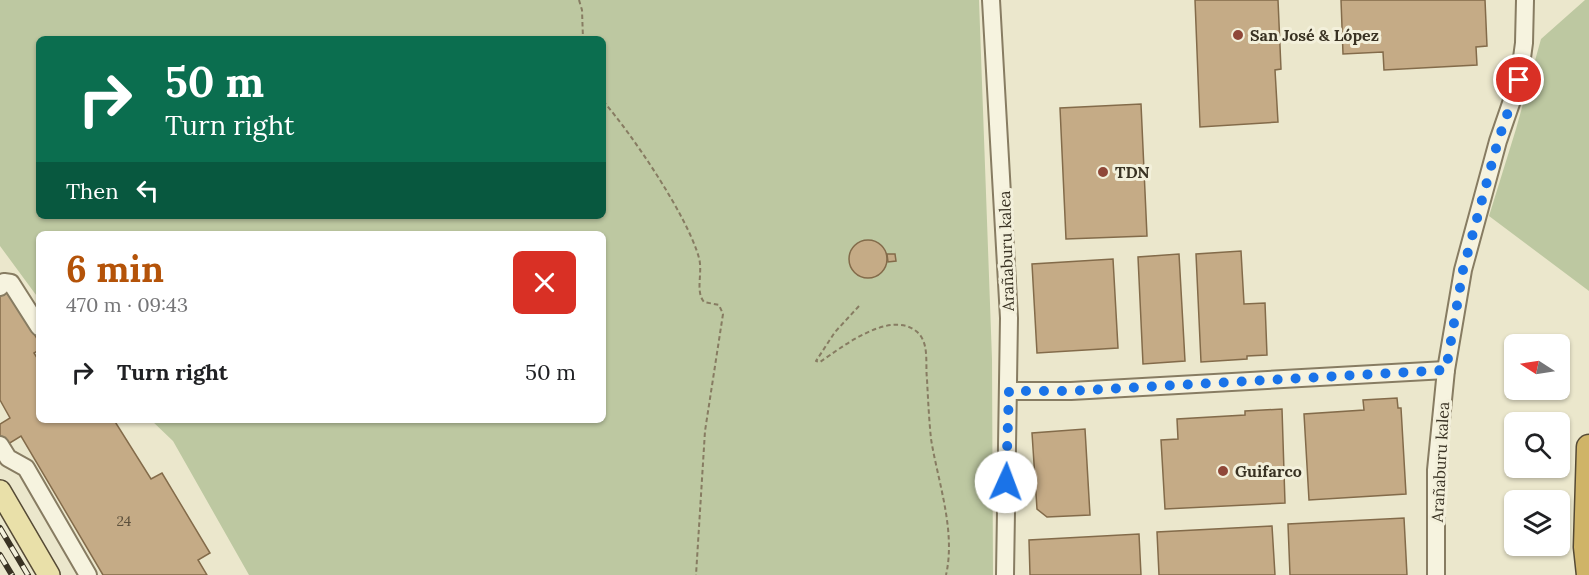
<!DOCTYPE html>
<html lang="en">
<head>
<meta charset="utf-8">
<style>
  :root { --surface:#fff; --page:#f2f2f2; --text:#202124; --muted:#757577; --accent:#b45309 }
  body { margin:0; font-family:Lora,serif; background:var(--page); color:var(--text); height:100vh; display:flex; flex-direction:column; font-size:22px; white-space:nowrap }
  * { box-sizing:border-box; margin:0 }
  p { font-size:20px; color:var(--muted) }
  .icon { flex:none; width:33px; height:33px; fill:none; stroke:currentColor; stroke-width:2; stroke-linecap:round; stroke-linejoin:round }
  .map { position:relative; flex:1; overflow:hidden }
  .panel { position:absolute; left:36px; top:231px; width:570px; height:192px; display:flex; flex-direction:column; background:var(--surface); border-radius:9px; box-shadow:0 2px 4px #0004 }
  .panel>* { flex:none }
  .hud { position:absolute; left:36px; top:36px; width:570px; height:183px; border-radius:9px; box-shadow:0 2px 4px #0004; background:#0b6e4f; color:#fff; overflow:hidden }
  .needle { width:39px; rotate:282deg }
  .controls { position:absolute; left:1504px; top:334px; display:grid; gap:12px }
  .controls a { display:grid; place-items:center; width:66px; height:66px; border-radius:9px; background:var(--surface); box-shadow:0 2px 4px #0004; font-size:30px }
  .pin { position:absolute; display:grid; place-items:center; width:51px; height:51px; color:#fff; margin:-26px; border:3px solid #fff; border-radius:50%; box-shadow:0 2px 6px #0007 }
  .me { position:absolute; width:66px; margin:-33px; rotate:2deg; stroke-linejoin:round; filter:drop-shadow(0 0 4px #0008) }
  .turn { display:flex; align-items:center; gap:21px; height:126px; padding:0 30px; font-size:27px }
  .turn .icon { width:78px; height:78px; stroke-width:2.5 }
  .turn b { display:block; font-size:42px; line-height:51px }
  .then { display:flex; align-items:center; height:57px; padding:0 30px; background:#0003; gap:12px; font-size:22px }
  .round { display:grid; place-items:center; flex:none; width:63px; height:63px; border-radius:9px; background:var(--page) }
  .headline { display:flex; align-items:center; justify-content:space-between; height:102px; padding:0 30px }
  h1 { font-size:36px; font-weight:700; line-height:45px; color:var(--accent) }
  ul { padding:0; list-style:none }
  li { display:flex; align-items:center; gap:18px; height:78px; padding:0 30px }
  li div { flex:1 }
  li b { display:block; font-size:22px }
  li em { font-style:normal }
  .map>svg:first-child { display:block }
  .green { fill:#bdc8a1; fill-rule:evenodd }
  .building { fill:#c5ab86; stroke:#836b4a; stroke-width:1.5 }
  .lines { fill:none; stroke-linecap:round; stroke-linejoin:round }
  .minor-casing { stroke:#877c62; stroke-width:20 }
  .major-casing { stroke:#554a35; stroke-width:24 }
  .highway-casing { stroke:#554a35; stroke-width:27 }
  .path { stroke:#877c62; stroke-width:2; stroke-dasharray:4.5 3; stroke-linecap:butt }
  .minor { stroke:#f6f3df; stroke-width:16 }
  .major { stroke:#e9e0a9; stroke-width:21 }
  .highway { stroke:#cfb468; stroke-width:24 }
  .rail-casing { stroke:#393223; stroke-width:6 }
  .rail { stroke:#f3f0db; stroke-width:4; stroke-dasharray:11; stroke-linecap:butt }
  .route { stroke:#1a73e8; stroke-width:10; stroke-dasharray:0 18 }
  .poi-dot { fill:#8f4738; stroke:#f3f0db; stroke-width:2 }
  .labels { text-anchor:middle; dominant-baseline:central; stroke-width:6; stroke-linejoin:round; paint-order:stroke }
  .number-label { font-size:14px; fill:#5c503c }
  .poi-label { font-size:16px; font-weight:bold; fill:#393223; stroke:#f3f0db; text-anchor:start }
  .street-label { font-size:16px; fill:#393223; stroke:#f3f0db }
</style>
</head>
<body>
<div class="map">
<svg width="1589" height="575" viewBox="0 0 1589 575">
  <rect width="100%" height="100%" fill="#ebe7cc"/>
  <!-- green -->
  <g class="green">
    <path d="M0,0H979L992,359L993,575H249L173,441L151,420H603V234H39V299L0,246ZM39,39H603V216H39Z"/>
    <polygon points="1585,0 1589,0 1589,291 1489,216 1516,129 1541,39"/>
  </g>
  <!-- building -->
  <g class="building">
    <polygon points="1195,0 1278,0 1281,69 1275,70 1278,122 1200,127"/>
    <polygon points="1341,0 1485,0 1487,46 1476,47 1477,65 1384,70 1383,52 1343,54"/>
    <polygon points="1141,104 1147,236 1066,239 1060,108"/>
    <circle cx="868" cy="259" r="19"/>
    <polygon points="1241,251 1244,304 1265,303 1267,355 1247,356 1247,359 1201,362 1196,254"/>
    <polygon points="887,254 895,254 896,261 888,262"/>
    <polygon points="1179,254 1185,361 1143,364 1138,257"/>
    <polygon points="1113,259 1118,348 1037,353 1032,264"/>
    <polygon points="6,286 39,342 39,350 34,353 39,361 39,420 114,420 151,479 162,473 210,553 198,560 207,575 103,575 21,436 5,446 0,437 0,424 10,418 0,400 0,292"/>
    <polygon points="1397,398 1398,408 1401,408 1406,494 1309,500 1304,414 1364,410 1363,400"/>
    <polygon points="1282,409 1285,503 1165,509 1161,440 1178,439 1177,419 1245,415 1245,411"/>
    <polygon points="1085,429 1090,515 1047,517 1037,509 1032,433"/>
    <polygon points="1404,518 1407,575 1290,575 1288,524"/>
    <polygon points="1272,526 1275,575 1159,575 1157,532"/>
    <polygon points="1139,534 1141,575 1030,575 1029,540"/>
  </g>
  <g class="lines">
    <!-- minor casing -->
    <g class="minor-casing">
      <g id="minor">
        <polyline points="991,0 1009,318 1005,575"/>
        <polyline points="0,287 4,282 11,283 39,327"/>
        <polyline points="1009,391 1071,391 1446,370"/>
        <polyline points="0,445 8,458 26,468 88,575"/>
        <polyline points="1436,575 1436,470 1446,370 1463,270 1498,141 1519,80 1524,43 1525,0"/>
      </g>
    </g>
    <!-- major casing -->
    <g class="major-casing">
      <polyline id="major" points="0,491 49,575"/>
    </g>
    <!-- highway casing -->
    <g class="highway-casing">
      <polyline id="highway" points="1589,575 1586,547 1589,447"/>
    </g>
    <!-- path -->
    <g class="path">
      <polyline points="579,0 582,10 583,39"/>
      <path d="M603,101C632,134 688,217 699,258C703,273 695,291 704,302L719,305L723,314L705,431L696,575"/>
      <path d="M859,306L835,332L816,361L820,362C842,347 889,310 916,331C930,342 925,363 927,379C928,399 929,419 931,439C938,482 956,531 946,575"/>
    </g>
    <!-- minor -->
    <use href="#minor" class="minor"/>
    <!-- major -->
    <use href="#major" class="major"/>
    <!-- highway -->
    <use href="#highway" class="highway"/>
    <!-- rail casing -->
    <g class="rail-casing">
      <g id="rail">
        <polyline points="0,528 28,575"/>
        <polyline points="0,555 12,575"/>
      </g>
    </g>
    <!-- rail -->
    <use href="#rail" class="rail"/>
  </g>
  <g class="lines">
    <!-- route -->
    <polyline class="route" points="1006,482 1009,391 1071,391 1446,370 1463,270 1498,141 1519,80"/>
  </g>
  <!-- markers -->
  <g class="poi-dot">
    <circle cx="1238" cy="35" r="6"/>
    <circle cx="1103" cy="172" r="6"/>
    <circle cx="1223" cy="471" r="6"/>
  </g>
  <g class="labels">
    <!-- number labels -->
    <g class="number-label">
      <text x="124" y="521">24</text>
    </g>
    <!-- poi labels -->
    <g class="poi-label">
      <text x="1250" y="35">San José &amp; López</text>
      <text x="1115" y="172">TDN</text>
      <text x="1235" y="471">Guifarco</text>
    </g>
    <!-- street labels -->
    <g class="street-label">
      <text transform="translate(1006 251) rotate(-92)">Arañaburu kalea</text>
      <text transform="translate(1440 462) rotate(-87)">Arañaburu kalea</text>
    </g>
  </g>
</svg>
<div class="controls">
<a><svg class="needle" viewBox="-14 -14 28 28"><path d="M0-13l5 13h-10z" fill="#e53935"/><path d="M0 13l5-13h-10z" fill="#757577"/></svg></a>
<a><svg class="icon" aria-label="search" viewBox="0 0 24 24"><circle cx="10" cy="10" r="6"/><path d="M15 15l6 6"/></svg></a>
<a><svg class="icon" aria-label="layers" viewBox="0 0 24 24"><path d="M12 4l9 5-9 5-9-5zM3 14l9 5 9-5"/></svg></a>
</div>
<div class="pin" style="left:1519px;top:80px;background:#d93025"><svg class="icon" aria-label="arrive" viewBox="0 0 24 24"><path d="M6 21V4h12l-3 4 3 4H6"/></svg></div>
<svg class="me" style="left:1006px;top:482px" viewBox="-20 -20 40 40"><circle r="19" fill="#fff"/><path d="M0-13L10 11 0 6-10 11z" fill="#1a73e8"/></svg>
<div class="hud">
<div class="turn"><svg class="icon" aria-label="right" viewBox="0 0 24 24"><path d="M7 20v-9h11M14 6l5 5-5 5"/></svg><div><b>50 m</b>Turn right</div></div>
<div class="then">Then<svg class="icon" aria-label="left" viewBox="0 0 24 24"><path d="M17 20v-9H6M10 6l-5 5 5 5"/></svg></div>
</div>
<section class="panel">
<div class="headline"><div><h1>6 min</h1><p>470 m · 09:43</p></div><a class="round" style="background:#d93025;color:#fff"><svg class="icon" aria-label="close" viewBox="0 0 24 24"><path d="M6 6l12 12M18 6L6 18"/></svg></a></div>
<ul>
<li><svg class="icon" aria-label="right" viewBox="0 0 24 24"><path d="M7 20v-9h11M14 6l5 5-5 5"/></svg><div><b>Turn right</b></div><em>50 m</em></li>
</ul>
</section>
</div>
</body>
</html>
